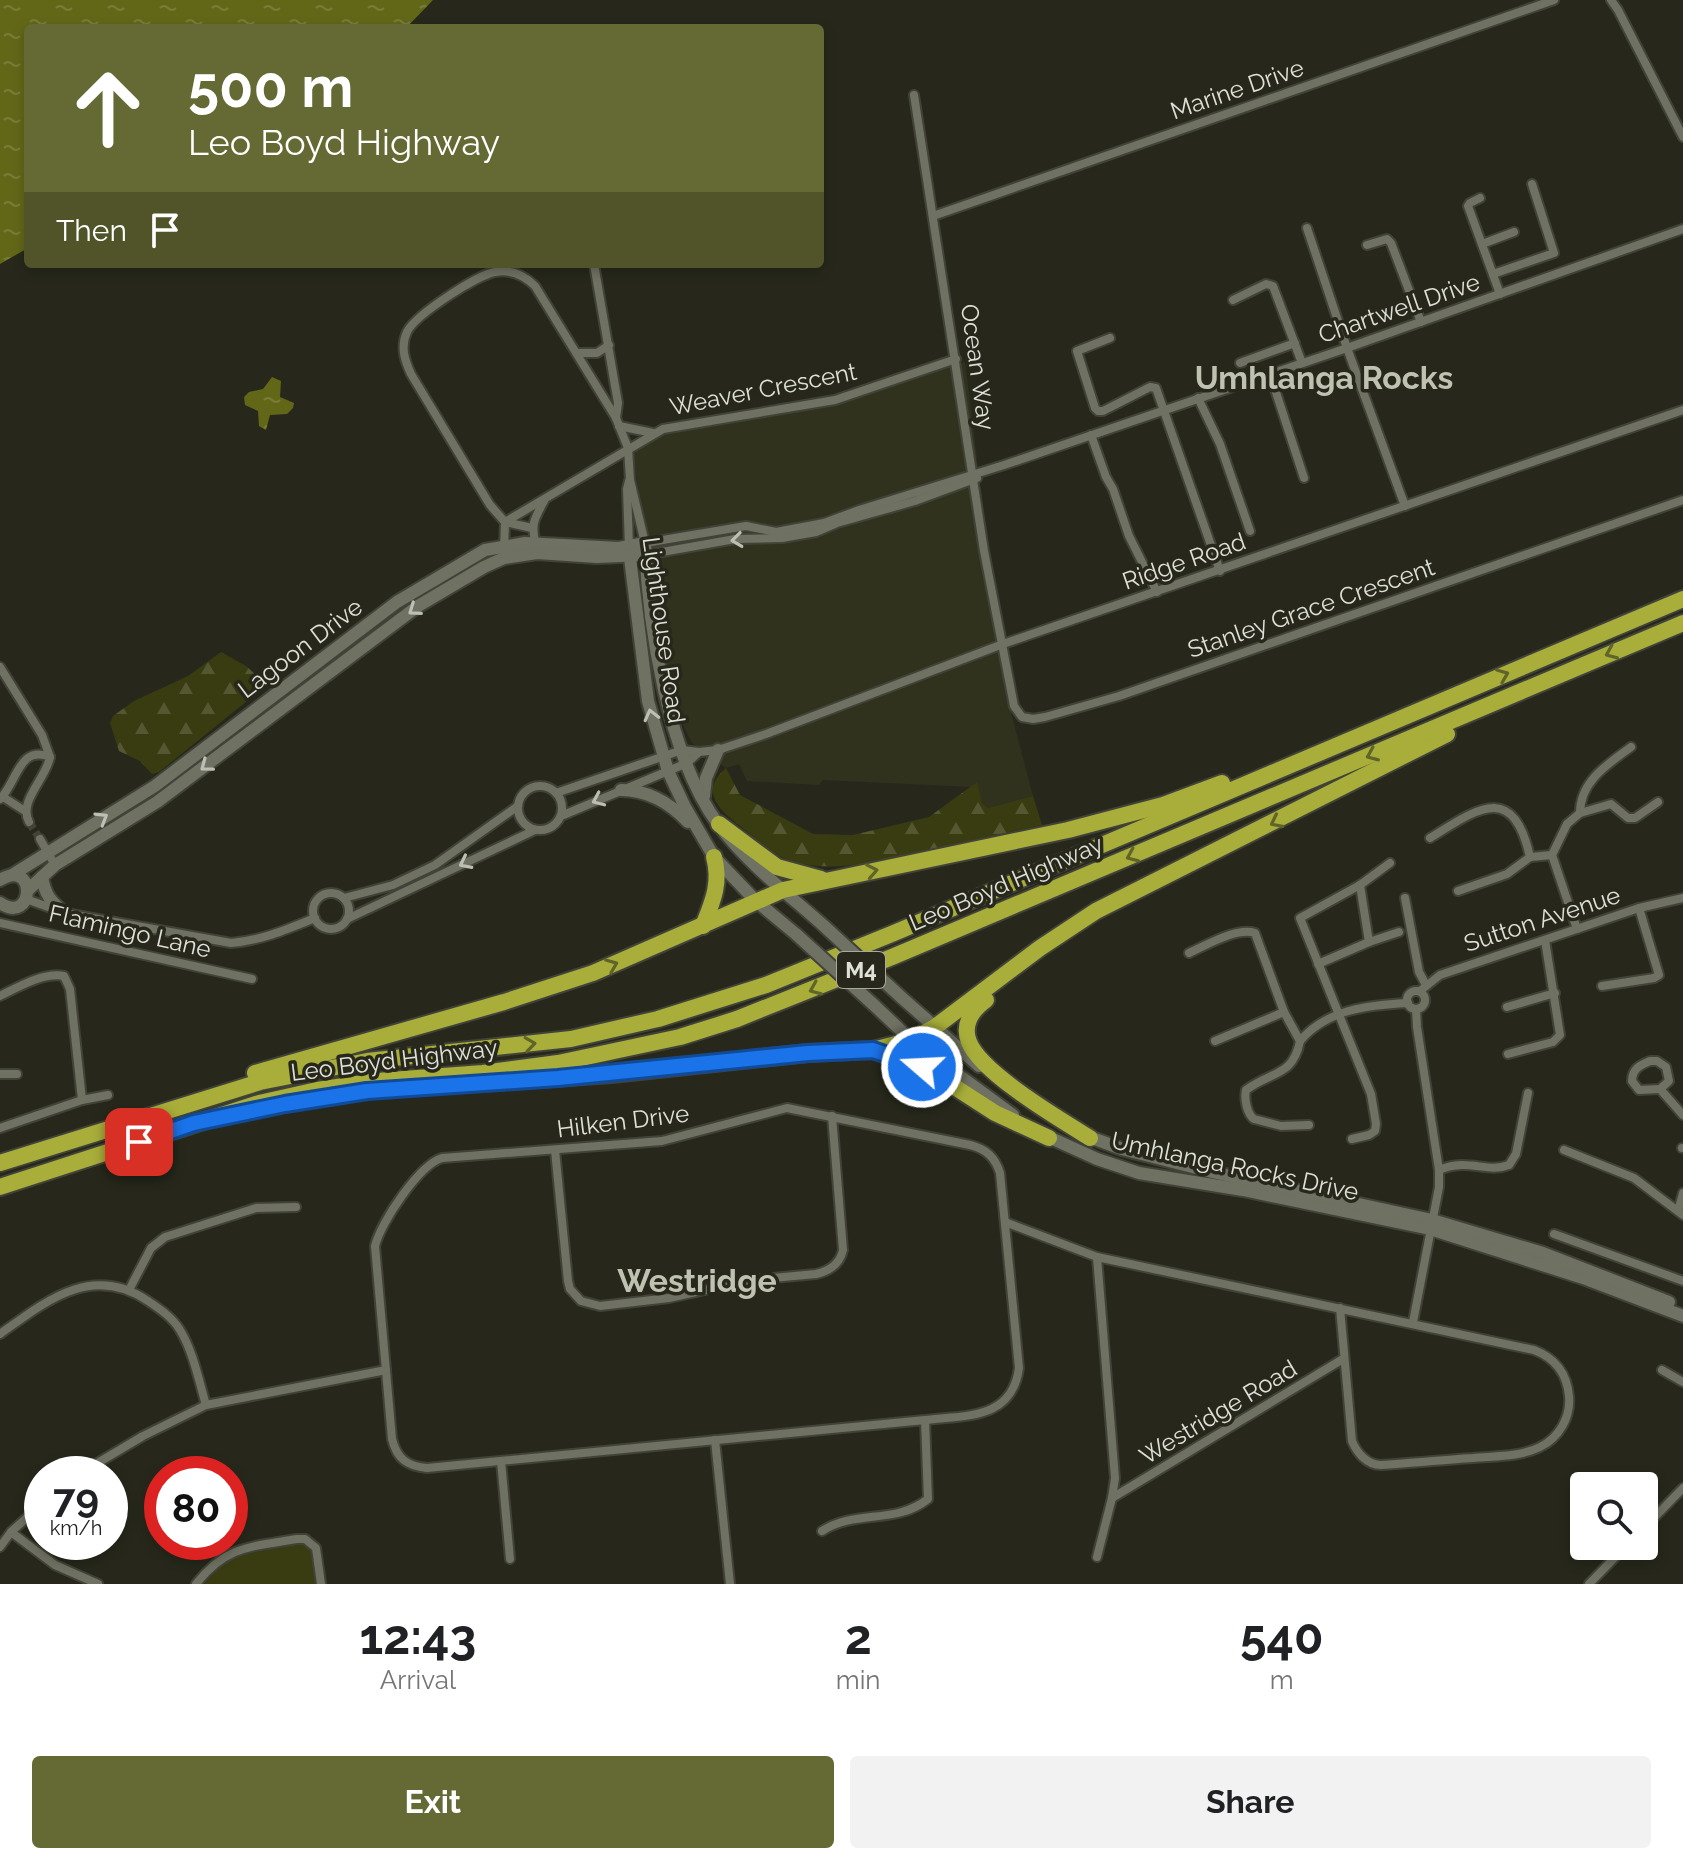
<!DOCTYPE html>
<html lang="en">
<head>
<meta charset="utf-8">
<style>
  :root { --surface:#fff; --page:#f2f2f2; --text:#202124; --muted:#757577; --accent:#656933 }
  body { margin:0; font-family:Raleway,sans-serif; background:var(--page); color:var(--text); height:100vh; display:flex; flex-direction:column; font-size:30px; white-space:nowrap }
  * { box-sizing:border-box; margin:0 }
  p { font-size:26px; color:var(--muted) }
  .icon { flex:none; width:44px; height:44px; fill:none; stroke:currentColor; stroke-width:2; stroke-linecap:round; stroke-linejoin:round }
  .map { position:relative; height:1584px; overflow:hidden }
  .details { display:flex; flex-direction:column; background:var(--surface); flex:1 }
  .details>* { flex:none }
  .top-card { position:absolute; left:24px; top:24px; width:800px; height:244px; border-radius:8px; box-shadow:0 4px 12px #0003; background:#656933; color:#fff; overflow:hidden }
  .tools { position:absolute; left:1570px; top:1472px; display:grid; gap:16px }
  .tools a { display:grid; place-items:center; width:88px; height:88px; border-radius:8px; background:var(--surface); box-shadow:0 4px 12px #0003; font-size:40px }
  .speed { position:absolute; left:24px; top:1456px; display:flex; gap:16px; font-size:40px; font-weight:700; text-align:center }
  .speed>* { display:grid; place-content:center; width:104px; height:104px; border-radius:50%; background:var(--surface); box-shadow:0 4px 12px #0003; line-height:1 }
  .speed small { font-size:20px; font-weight:400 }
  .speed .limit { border:12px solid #d22; background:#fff; color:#111 }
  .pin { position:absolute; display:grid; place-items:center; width:68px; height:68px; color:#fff; margin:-34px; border-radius:16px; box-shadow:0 4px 12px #0006 }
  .me { position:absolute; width:88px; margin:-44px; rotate:289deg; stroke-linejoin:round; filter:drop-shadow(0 0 6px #0008) }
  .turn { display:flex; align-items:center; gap:28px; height:168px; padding:0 32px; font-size:36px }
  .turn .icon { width:104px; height:104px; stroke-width:2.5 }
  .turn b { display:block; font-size:56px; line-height:68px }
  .then { display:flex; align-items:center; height:76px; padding:0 32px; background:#0003; gap:16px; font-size:30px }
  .eta { display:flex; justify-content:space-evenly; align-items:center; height:136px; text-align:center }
  .eta b { font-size:48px; font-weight:700; line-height:56px }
  .button { display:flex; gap:16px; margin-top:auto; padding:16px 32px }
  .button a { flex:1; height:92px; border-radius:8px; background:var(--accent); color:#fff; font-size:32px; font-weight:700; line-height:92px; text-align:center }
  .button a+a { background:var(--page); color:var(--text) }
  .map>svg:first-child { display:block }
  .built { fill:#30321e }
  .green { fill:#393b10 }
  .forest { fill:url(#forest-firs) }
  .water { fill:url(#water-ripples) }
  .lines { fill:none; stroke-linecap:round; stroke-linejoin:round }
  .street-tunnel { stroke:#434437; stroke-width:8; stroke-dasharray:8 4; stroke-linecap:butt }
  .street-casing { stroke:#424338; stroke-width:12 }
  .secondary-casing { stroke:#424338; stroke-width:16 }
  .highway-casing { stroke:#424338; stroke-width:20 }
  .street { stroke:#6f7162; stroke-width:8 }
  .secondary { stroke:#6f7162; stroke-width:12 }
  .highway { stroke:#a8ae39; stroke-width:16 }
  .secondary-bridge-casing { stroke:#424338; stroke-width:16; stroke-linecap:butt }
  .secondary-bridge { stroke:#6f7162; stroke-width:12 }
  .oneway { stroke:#bdbfb5 }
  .oneway2 { stroke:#616428 }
  .route-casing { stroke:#114b97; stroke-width:20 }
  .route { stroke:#1a73e8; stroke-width:14 }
  .labels { text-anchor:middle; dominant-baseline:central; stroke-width:7; stroke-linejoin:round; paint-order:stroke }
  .shield { fill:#27281b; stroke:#a8a99f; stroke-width:2 }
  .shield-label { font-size:22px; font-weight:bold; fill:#dfe0d8 }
  .street-label { font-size:24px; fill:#dfe0d8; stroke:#27281b }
  .district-label { font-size:32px; font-weight:bold; fill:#bfc1b1; stroke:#27281b }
</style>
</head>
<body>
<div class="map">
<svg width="1683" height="1584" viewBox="0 0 1683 1584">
  <defs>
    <pattern id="forest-firs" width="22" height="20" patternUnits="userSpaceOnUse" patternTransform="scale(2)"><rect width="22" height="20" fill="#393b10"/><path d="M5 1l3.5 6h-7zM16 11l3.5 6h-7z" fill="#555732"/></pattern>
    <pattern id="water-ripples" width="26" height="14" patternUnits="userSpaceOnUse" patternTransform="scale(2)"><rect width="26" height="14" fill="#626718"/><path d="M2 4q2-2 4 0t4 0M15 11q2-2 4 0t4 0" fill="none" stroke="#787c39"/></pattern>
  </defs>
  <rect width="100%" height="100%" fill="#27281b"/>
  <!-- built -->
  <polygon class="built" points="965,362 1003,669 1009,705 1033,796 988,808 982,803 976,782 972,787 823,780 819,785 747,781 739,764 726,768 692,743 670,699 633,454 647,442 665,432 829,407"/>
  <!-- green -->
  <polygon class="green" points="298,1543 308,1545 312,1549 317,1584 204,1584 226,1560 233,1557"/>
  <!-- forest -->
  <g class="forest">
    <polygon points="221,652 246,666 267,685 159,772 152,774 140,761 119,751 110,723 113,716 134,701 188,676"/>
    <path d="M726,768L740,795L813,834L853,835L929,817L977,782L982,803L988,808L1033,796L1042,825L867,863C842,867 817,869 793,861C773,856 761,844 746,831C726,815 695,794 726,768Z"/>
  </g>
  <!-- water -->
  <g class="water">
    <polygon points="0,0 433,0 406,28 28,28 28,248 0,264"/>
    <polygon points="272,377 281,381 280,397 294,403 293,408 287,414 270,415 266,430 259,426 258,411 245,405 244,397 249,392 263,389"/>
  </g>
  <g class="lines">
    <!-- street-tunnel -->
    <polyline class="street-tunnel" points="29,822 40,839"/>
    <!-- street casing -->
    <g class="street-casing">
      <g id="street">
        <polyline points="1611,0 1618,10 1683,137"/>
        <polyline points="914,95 984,551 1014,706 1022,717 1033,719 1045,717 1119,696 1683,500"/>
        <polyline points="1480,198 1470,203 1468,206 1500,294"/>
        <polyline points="933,216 1554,0"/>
        <polyline points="1307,228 1347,348 1405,506"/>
        <polyline points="1482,244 1514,232"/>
        <polyline points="1367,245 1387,239 1391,243 1421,322"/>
        <polyline points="594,264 618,403 616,418"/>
        <polyline points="1493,274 1554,253 1532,184"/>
        <polyline points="1233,300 1266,284 1273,286 1302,363"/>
        <polyline points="1110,338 1077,351 1095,408 1098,411 1103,411 1150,387 1156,388 1220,571"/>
        <polyline points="577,353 597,353 609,345"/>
        <polyline points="1240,363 1295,343"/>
        <polyline points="1270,374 1304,478"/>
        <polyline points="1198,398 1220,444 1250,531"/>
        <polyline points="619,426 653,433"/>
        <polyline points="1091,435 1106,477 1113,489 1129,536 1157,592"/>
        <polyline points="505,522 663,429 835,400 956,359"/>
        <polyline points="505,522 532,528"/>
        <path d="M536,547C531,524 533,521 544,501"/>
        <polyline points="629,547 627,489 629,481"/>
        <path d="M504,551L505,522L490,505L411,374C405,361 400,347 407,332C415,315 477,275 495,272C511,269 524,275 535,286L616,418L628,448L630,480L645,543L746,526L776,532L824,523L859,510L1004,465L1347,348L1683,229"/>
        <polyline points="645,555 735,539 782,538 816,532 837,523 915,501 977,478"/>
        <polyline points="0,667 42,735 50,757"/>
        <polyline points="699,752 718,750 766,734 1003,644 1683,410"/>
        <circle cx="540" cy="808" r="22"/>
        <polyline points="556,793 682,750 699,752 687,763 561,816"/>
        <polyline points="3,797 25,811"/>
        <path d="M0,799C17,783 19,744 50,757C46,779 18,801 29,822"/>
        <path d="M1580,813C1580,781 1608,764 1631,747"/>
        <path d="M1430,838C1477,809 1513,781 1530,857"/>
        <polyline points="40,839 55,865"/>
        <polyline points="1360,885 1369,942"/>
        <polyline points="1458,891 1507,874 1530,857 1552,855"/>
        <circle cx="331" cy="911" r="18"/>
        <polyline points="344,898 393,885 435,865 518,806"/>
        <polyline points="1405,898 1419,972 1426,985"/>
        <path d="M26,899L65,913L231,943C260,941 288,929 315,918"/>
        <polyline points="347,919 535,830"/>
        <polyline points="0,923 252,979"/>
        <polyline points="1577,929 1552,855 1567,824 1580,813 1611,804 1628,818 1635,818 1658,802"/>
        <path d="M1189,953C1207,945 1237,927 1255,933L1284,1012L1300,1041C1293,1077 1271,1071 1246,1090C1244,1099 1247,1114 1254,1119L1281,1126L1309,1125"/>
        <polyline points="1318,964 1369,942 1399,932"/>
        <polyline points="1602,986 1654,978 1659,975 1639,908"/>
        <polyline points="1420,991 1440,975 1639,908 1683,898"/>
        <circle cx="1416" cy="1000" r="9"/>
        <path d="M0,996C18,987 44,972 64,976L70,989L82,1100"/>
        <polyline points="1507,1007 1555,993"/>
        <polyline points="1215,1041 1284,1012"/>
        <path d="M1300,1041C1327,1009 1369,1005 1408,1003"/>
        <polyline points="1508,1054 1553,1042 1560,1035 1545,940"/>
        <path d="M1650,1061H1657L1666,1067L1669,1081L1660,1089L1639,1090L1632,1081C1632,1069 1640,1065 1650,1061Z"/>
        <polyline points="0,1074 17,1074"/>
        <polyline points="1660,1089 1683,1115"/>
        <path d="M787,1108L970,1145C986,1149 995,1157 1000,1173L1019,1368C1012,1420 966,1415 925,1420L427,1468C407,1466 397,1459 392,1439L375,1246C381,1222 419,1165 442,1158L662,1141Z"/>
        <polyline points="0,1128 82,1100 108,1095"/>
        <polyline points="1352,1139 1369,1135 1375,1131 1376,1124 1371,1094 1300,918 1360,885 1390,863"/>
        <polyline points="1682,1148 1683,1148"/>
        <path d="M555,1150L568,1281L570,1289L581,1301L600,1306L669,1298L750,1280L816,1274C829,1271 840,1264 843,1250L832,1116"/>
        <polyline points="1564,1150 1634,1178 1683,1215"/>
        <path d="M1439,1170C1469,1157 1486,1174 1509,1165L1516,1154L1528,1093"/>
        <polyline points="1678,1211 1683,1193"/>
        <path d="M1005,1222L1097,1257L1534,1350C1555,1358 1567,1374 1569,1396C1571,1417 1559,1438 1540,1447C1520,1457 1495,1456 1473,1458C1442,1460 1411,1463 1381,1465C1367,1465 1357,1453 1352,1441L1340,1308"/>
        <polyline points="1554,1234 1683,1281"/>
        <polyline points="129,1290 151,1248 165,1237 256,1208 296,1207"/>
        <polyline points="1413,1322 1439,1187 1439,1170 1417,1027 1416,1009"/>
        <path d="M0,1334C46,1301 92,1263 148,1301C160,1309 173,1318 180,1330C193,1351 199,1381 206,1405"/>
        <polyline points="1662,1370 1683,1382"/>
        <polyline points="715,1440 730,1584"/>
        <polyline points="501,1461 510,1559"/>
        <polyline points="79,1474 143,1436 206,1405 386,1370"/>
        <polyline points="1112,1498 1343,1359"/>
        <polyline points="1644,1528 1683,1488"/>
        <path d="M822,1531C857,1509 895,1525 928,1499L925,1420"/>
        <polyline points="11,1532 55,1565 98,1584"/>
        <polyline points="0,1547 11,1532 42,1504"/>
        <polyline points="1097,1557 1112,1498 1115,1478 1097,1257"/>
        <path d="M196,1584C227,1545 251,1547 297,1539H305L316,1548L321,1584"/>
        <polyline points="1589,1584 1626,1546"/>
      </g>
    </g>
    <!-- secondary casing -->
    <g class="secondary-casing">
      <g id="secondary">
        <polyline points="629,550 648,701 668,771 685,807 714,857 755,900 797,935"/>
        <path d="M621,790C648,790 669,802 688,822"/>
        <polyline points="704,796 706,778 718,750"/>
        <path d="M12,875L155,786L397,602L485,550L525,543L619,548L645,543C648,626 668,756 718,824C747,863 788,894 824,926"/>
        <path d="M42,877C45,895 51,902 65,913"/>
        <path d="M0,880C37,857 35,926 0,903"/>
        <polyline points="28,890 55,865 157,802 418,606 484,567 504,558 537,553 597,557 645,555"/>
        <polyline points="901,997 979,1066"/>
        <polyline points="875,1006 911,1040 1013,1115"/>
        <polyline points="1042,1134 1097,1159 1139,1173 1243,1190 1430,1229 1583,1278 1683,1316"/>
        <polyline points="1084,1135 1122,1149 1212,1172 1432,1220 1543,1253 1669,1302"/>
      </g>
    </g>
    <!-- highway casing -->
    <g class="highway-casing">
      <g id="highway">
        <polyline points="719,824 777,867 821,879"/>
        <path d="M703,926C713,901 721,883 714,857"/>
        <path d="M986,1000C972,1010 962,1024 969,1042C981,1073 1061,1120 1090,1138"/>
        <polyline points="876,1051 933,1073 995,1113 1049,1138"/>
        <polyline points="255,1073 504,1002 593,973 783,890 1068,830 1163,805 1222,783"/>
        <polyline points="480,1083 612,1074 808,1053 873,1050 911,1040 935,1027 1040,948 1096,911 1447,734"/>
        <polyline points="0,1163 260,1082 367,1061 571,1039 658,1019 766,985 894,933 1683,599"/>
        <polyline points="0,1187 259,1103 317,1090 377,1081 483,1073 558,1063 680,1037 737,1019 892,957 1683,623"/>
      </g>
    </g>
    <!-- street -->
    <use href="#street" class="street"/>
    <!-- secondary -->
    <use href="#secondary" class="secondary"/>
    <!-- highway -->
    <use href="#highway" class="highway"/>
    <!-- secondary-bridge casing -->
    <g class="secondary-bridge-casing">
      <g id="secondary-bridge">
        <polyline points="824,926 901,997"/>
        <polyline points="797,935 875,1006"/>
      </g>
    </g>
    <!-- secondary-bridge -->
    <use href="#secondary-bridge" class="secondary-bridge"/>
  </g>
  <!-- one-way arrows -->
  <defs><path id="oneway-chevron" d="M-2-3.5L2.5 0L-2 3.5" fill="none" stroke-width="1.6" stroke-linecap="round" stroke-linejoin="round" transform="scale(2)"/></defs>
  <g class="oneway">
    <use href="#oneway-chevron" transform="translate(737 540) rotate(173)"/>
    <use href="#oneway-chevron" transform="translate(414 610) rotate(145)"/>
    <use href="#oneway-chevron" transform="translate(651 715) rotate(-104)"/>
    <use href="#oneway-chevron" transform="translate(206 766) rotate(143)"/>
    <use href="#oneway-chevron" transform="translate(598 800) rotate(156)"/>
    <use href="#oneway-chevron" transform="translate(102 818) rotate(-31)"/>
    <use href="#oneway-chevron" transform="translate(465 863) rotate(153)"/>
  </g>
  <g class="oneway2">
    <use href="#oneway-chevron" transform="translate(1611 653) rotate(157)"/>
    <use href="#oneway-chevron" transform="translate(1503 675) rotate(-22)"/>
    <use href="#oneway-chevron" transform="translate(1372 755) rotate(157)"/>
    <use href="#oneway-chevron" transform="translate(1276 822) rotate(153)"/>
    <use href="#oneway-chevron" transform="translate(1132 856) rotate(157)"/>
    <use href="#oneway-chevron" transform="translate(872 871) rotate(-11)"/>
    <use href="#oneway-chevron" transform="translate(612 965) rotate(-22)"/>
    <use href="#oneway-chevron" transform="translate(815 989) rotate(157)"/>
    <use href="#oneway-chevron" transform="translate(530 1044) rotate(-8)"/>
  </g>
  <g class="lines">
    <!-- route casing -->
    <g class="route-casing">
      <polyline id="route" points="139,1142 194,1123 285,1104 367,1091 558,1078 808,1053 873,1050 922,1067"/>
    </g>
    <!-- route -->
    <use href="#route" class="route"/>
  </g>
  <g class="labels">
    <!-- shield labels -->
    <rect class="shield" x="837" y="952" width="48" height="36" rx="6"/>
    <g class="shield-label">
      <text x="861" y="970">M4</text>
    </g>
    <!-- street labels -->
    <g class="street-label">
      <text transform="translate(1237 89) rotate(-19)">Marine Drive</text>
      <text transform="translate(1399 308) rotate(-19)">Chartwell Drive</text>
      <text transform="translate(978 367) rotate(82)">Ocean Way</text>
      <text transform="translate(763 389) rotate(-11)">Weaver Crescent</text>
      <text transform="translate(1184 561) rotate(-19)">Ridge Road</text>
      <text transform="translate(1311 608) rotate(-19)">Stanley Grace Crescent</text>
      <text transform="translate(664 630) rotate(82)">Lighthouse Road</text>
      <text transform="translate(300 648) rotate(-37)">Lagoon Drive</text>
      <text transform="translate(1006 883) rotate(-23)">Leo Boyd Highway</text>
      <text transform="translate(1542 919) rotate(-18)">Sutton Avenue</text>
      <text transform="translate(130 931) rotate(13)">Flamingo Lane</text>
      <text transform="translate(394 1060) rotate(-7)">Leo Boyd Highway</text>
      <text transform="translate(623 1121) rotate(-7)">Hilken Drive</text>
      <text transform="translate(1235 1166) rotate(12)">Umhlanga Rocks Drive</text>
      <text transform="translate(1218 1412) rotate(-31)">Westridge Road</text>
    </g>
    <!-- district labels -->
    <g class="district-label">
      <text x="1324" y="377">Umhlanga Rocks</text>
      <text x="697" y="1280">Westridge</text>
    </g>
  </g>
</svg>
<div class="tools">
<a><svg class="icon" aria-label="search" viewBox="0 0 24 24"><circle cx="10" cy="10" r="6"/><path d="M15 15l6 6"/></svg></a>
</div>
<div class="speed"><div>79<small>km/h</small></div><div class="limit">80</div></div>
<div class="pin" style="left:139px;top:1142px;background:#d93025"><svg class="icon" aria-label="arrive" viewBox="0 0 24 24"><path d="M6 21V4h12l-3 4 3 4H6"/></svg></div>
<svg class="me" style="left:922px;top:1067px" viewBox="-20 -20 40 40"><circle r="17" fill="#1a73e8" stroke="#fff" stroke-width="3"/><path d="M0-11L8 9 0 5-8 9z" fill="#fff"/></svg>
<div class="top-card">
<div class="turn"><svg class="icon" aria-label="ahead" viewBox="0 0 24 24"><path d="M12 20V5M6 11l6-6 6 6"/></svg><div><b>500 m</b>Leo Boyd Highway</div></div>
<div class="then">Then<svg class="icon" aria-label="arrive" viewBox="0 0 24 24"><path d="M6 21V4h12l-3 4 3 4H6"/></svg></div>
</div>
</div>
<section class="details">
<div class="eta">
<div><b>12:43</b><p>Arrival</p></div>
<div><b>2</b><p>min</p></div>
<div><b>540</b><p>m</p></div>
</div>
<div class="button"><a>Exit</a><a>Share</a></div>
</section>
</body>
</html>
